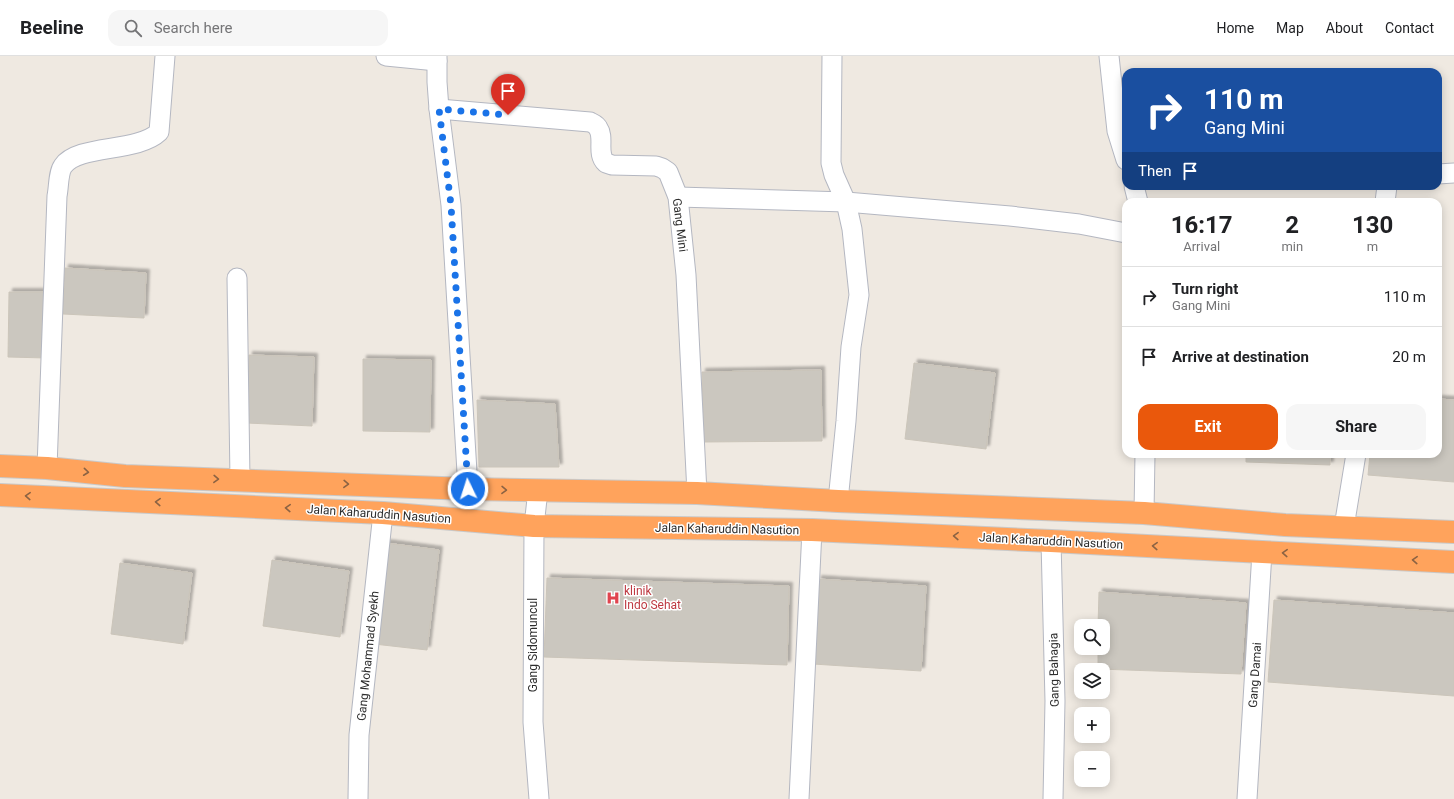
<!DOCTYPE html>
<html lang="en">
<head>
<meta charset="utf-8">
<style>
  :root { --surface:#fff; --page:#f6f6f6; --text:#202124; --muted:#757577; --line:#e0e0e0; --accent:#ea580c }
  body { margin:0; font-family:Roboto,sans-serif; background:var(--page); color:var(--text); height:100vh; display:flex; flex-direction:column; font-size:15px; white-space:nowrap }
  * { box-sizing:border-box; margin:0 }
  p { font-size:13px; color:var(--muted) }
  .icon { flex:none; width:22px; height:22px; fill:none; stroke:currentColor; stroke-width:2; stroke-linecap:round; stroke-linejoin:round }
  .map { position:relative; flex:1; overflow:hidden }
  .drawer { position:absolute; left:1122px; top:142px; width:320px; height:260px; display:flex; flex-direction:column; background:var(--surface); border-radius:12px; box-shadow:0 2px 10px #0003 }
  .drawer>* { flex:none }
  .guide { position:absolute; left:1122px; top:12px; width:320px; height:122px; border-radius:12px; box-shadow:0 2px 10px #0003; background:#1a4fa0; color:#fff; overflow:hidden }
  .fabs { position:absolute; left:1074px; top:563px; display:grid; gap:8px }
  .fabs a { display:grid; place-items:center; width:36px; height:36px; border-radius:8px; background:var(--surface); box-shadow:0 2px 10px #0003; font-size:20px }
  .pin { position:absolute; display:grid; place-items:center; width:34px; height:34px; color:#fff; margin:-41px -17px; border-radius:50% 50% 50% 0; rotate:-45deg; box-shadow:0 0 4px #0007 }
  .pin .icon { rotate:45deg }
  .me { position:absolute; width:44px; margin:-22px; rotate:356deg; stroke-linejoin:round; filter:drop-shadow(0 0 3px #0008) }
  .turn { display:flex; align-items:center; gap:14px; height:84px; padding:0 16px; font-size:18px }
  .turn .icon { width:52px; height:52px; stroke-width:2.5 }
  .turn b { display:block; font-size:28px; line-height:34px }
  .then { display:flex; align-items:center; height:38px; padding:0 16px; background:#0003; gap:8px; font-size:15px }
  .eta { display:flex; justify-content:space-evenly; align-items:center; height:68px; text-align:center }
  .eta b { font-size:24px; font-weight:700; line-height:28px }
  .action { display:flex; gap:8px; margin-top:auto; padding:8px 16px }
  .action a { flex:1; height:46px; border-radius:12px; background:var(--accent); color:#fff; font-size:16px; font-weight:700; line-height:46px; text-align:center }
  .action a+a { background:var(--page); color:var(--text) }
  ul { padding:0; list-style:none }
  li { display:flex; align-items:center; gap:12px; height:60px; padding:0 16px; border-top:1px solid var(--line) }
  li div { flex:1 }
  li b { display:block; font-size:15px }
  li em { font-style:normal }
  header { display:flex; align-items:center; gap:24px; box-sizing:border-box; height:56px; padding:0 20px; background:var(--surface); border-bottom:1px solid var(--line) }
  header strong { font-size:19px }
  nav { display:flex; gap:22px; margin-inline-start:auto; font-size:14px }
  .search { width:280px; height:36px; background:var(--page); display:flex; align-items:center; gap:10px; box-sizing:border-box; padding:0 14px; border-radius:12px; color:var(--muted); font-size:15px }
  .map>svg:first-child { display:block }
  .building { fill:#cbc7bf; stroke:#cbc5ba; filter:url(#shadow) }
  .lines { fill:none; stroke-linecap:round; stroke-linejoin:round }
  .street-casing { stroke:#b4b7c1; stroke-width:21 }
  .highway-casing { stroke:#c9c9c9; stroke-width:24 }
  .street { stroke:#fff; stroke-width:19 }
  .highway { stroke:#ffa35c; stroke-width:22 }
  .oneway { stroke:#8c6343 }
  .route { stroke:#1a73e8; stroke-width:7; stroke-dasharray:0 12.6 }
  .labels { text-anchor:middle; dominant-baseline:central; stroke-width:3; stroke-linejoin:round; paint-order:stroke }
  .street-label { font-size:12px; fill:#2e2e2e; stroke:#fff }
  .health-label { font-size:12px; fill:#be3a42; stroke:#fff; text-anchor:start }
</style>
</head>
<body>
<header>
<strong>Beeline</strong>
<div class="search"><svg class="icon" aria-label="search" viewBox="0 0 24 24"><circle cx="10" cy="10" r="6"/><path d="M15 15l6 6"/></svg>Search here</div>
<nav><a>Home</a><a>Map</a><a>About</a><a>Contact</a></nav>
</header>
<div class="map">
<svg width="1454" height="743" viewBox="0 0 1454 743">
  <defs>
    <filter id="shadow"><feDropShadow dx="3.5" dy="-3.5" stdDeviation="1" flood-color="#0004"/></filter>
  </defs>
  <rect width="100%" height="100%" fill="#efe9e1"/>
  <!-- building -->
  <g class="building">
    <polygon points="65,212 146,217 144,262 63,258"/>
    <polygon points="9,236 46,236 46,302 8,301"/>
    <polygon points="249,299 314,301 312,370 247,367"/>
    <polygon points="363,303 431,304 430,376 363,375"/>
    <polygon points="914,307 995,317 986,393 905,383"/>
    <polygon points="821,314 822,385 704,386 702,316"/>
    <polygon points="1438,343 1454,344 1454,426 1368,419 1370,398 1438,398"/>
    <polygon points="477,344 555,348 559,411 479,411"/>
    <polygon points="1246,398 1330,398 1330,409 1246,406"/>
    <polygon points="386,487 439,494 427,594 374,588"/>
    <polygon points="272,504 349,515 340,581 263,570"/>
    <polygon points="120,507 192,517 183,588 111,578"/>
    <polygon points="547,522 789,530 787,609 544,601"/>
    <polygon points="818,523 926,530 921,615 813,608"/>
    <polygon points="1099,536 1246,547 1241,618 1098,613 1098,592 1103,592 1103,570 1098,570"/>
    <polygon points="1274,544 1454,557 1454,640 1268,626"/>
  </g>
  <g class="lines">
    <!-- street casing -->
    <g class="street-casing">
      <g id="street">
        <polyline points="386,0 437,5"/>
        <polyline points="437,0 437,26 439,53 451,149 468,433"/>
        <polyline points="832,0 831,107 834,119 846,146 852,173 859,239 851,291 846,365 838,445"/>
        <polyline points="1109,0 1117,75 1126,104"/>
        <path d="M439,53L590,66C592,67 597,69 598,72C605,82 596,98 606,107L612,109L656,110L662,112L668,116L678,141L686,219L697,437"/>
        <polyline points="1438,118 1454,117"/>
        <polyline points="1134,130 1138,146"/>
        <polyline points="678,141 846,146 1010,160 1079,168 1126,177"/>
        <polyline points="1385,146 1387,130"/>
        <polyline points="237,222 240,424"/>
        <path d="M47,412L57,140C59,131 58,117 63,110C78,88 137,97 159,76L165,0"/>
        <polyline points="538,434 534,470 533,666 539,743"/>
        <polyline points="1144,457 1145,398"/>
        <polyline points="1344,471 1356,398"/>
        <polyline points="1051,485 1055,645 1053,743"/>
        <polyline points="358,743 359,679 383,457"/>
        <polyline points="799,743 812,474"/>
        <polyline points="1247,743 1262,496"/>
      </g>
    </g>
    <!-- highway casing -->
    <g class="highway-casing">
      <g id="highway">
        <polyline points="0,410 47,412 125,420 468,433 697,437 838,445 1144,457 1285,469 1454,476"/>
        <polyline points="0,439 383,457 534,470 812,474 1051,485 1454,506"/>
      </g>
    </g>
    <!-- street -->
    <use href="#street" class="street"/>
    <!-- highway -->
    <use href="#highway" class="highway"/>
  </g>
  <!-- one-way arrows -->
  <defs><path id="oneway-chevron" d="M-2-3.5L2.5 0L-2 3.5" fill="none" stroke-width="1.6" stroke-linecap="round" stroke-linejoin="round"/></defs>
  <g class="oneway">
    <use href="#oneway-chevron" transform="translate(86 416) rotate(6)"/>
    <use href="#oneway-chevron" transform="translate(216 423) rotate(2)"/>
    <use href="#oneway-chevron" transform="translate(346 428) rotate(2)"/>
    <use href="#oneway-chevron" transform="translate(504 434) rotate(1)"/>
    <use href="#oneway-chevron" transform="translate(28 440) rotate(-177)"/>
    <use href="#oneway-chevron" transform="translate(158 446) rotate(-177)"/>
    <use href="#oneway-chevron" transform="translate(288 452) rotate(-177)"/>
    <use href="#oneway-chevron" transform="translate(956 480) rotate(-178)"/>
    <use href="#oneway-chevron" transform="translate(1155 490) rotate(-177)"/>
    <use href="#oneway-chevron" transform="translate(1285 497) rotate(-177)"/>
    <use href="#oneway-chevron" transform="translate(1415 504) rotate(-177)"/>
  </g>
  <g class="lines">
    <!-- route -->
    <polyline class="route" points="468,433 451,149 439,53 508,59"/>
  </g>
  <!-- icons -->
  <defs>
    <g id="hospital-bare" transform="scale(1.08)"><path d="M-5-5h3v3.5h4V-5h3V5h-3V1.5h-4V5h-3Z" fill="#e0444e" stroke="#fff" stroke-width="2.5" paint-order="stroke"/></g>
  </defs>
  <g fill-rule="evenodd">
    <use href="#hospital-bare" x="613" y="542"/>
  </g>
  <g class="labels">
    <!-- street labels -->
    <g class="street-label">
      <text transform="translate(680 169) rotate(83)">Gang Mini</text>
      <text transform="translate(379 458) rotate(4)">Jalan Kaharuddin Nasution</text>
      <text transform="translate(727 473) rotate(1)">Jalan Kaharuddin Nasution</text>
      <text transform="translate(1051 485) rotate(3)">Jalan Kaharuddin Nasution</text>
      <text transform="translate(533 589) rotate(-90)">Gang Sidomuncul</text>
      <text transform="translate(368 600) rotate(-84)">Gang Mohammad Syekh</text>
      <text transform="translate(1054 614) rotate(-91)">Gang Bahagia</text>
      <text transform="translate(1255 619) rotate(-86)">Gang Damai</text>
    </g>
    <!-- health labels -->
    <g class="health-label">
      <text x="624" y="535">klinik<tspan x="624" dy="14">Indo Sehat</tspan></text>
    </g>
  </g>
</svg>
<div class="fabs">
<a><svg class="icon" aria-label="search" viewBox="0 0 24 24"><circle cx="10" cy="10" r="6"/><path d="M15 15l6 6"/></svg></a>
<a><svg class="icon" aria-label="layers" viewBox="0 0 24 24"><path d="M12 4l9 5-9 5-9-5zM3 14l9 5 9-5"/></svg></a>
<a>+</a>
<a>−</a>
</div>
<div class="pin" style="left:508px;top:59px;background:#d93025"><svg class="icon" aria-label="arrive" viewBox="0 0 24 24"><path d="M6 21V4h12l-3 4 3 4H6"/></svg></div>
<svg class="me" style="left:468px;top:433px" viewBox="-20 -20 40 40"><circle r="17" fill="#1a73e8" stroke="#fff" stroke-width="3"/><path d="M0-11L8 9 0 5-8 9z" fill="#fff"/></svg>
<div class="guide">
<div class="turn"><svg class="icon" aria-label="right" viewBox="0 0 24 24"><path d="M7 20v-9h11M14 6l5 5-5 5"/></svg><div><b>110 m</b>Gang Mini</div></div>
<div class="then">Then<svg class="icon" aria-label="arrive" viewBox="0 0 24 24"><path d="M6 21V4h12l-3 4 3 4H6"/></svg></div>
</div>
<section class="drawer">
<div class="eta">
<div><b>16:17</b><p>Arrival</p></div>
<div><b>2</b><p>min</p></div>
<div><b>130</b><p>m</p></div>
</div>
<ul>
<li><svg class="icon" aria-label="right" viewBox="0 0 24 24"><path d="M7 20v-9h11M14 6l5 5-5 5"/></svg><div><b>Turn right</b><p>Gang Mini</p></div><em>110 m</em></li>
<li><svg class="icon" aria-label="arrive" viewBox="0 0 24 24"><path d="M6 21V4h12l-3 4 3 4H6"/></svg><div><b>Arrive at destination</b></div><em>20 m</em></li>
</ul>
<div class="action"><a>Exit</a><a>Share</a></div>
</section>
</div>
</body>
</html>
